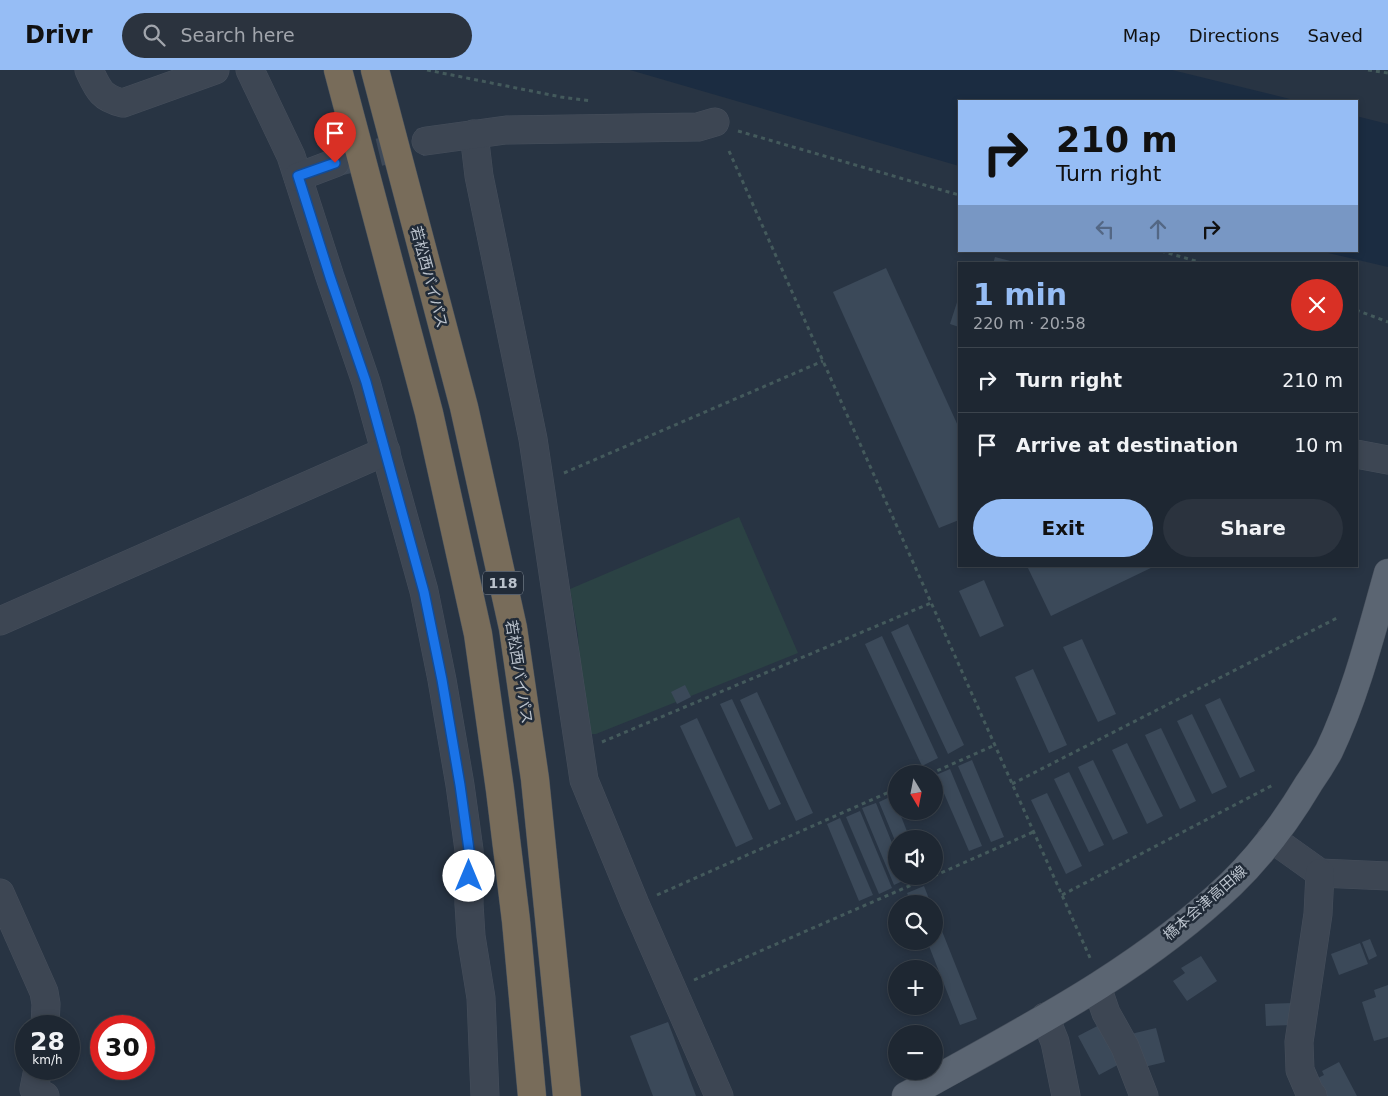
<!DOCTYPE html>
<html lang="en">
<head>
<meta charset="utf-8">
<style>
  :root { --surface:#1e2732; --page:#2b333e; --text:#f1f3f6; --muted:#a1a5ac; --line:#3c444d; --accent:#96bdf5 }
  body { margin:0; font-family:"DejaVu Sans","Noto Sans JP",sans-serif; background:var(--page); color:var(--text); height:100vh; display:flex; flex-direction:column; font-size:19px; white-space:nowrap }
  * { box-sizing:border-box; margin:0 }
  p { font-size:16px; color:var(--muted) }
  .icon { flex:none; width:28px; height:28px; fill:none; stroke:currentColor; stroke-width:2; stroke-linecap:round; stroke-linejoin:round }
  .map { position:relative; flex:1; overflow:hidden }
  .panel { position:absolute; left:958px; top:192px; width:400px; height:305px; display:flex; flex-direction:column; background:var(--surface); border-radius:0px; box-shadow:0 2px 8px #0003,0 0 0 1px var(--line) }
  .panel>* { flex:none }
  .banner { position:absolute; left:958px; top:30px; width:400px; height:152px; border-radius:0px; box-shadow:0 2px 8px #0003,0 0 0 1px var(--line); background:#96bdf5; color:#111; overflow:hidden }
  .needle { width:32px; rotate:170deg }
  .fabs { position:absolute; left:888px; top:695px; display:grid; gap:10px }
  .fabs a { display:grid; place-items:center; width:55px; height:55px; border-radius:50%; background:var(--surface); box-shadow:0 2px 8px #0003,0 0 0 1px var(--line); font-size:25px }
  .speed { position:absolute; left:15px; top:945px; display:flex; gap:10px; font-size:25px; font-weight:700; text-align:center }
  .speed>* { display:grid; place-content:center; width:65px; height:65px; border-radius:50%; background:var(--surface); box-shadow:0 2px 8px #0003,0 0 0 1px var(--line); line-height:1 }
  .speed small { font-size:12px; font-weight:400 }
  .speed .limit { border:8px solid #d22; background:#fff; color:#111 }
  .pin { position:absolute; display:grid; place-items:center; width:42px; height:42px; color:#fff; margin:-51px -21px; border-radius:50% 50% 50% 0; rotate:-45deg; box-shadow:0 0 5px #0007 }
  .pin .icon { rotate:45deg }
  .me { position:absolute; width:55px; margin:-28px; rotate:0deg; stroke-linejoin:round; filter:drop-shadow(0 0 4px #0008) }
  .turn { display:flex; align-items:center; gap:18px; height:105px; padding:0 15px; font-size:22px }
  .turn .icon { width:65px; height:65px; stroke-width:2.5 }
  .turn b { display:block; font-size:35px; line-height:42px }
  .lanes { display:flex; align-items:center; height:48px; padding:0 15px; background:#0003; justify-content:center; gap:25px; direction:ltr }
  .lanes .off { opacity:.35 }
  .round { display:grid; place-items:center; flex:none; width:52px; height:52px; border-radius:26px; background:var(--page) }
  .head { display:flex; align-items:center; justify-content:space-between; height:85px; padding:0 15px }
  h1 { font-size:30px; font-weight:700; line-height:38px; color:var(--accent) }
  .action { display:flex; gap:10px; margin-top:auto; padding:10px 15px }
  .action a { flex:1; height:58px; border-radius:30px; background:var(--accent); color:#111; font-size:20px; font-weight:700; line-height:58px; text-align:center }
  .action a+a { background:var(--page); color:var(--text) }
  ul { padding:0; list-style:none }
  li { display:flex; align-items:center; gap:15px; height:65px; padding:0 15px; border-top:1px solid var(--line) }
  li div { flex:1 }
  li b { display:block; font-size:19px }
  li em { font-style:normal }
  header { display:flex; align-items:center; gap:30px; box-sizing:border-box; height:70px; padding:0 25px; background:var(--accent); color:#111 }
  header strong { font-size:24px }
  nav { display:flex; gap:28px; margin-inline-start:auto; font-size:18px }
  .search { width:350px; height:45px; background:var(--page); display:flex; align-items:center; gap:12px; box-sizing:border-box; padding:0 18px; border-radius:28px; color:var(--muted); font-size:19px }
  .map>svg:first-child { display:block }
  .green { fill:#2b4244 }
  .water { fill:#1b2c41 }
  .building { fill:#3b4959 }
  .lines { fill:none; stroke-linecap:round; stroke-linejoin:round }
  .minor-tunnel { stroke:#3e4958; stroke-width:28; stroke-dasharray:28 14; stroke-linecap:butt }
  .minor-casing { stroke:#464f5c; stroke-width:29 }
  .major-casing { stroke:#464f5c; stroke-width:29 }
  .highway-casing { stroke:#47515d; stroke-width:29 }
  .path { stroke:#445a5c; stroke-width:3; stroke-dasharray:4 4; stroke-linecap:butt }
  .minor { stroke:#3d4653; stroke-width:28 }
  .major { stroke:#5b6572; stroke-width:28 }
  .highway { stroke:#786c5a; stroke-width:28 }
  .route-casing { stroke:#114b97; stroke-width:12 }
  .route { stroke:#1a73e8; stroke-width:9 }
  .labels { text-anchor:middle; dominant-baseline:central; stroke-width:5; stroke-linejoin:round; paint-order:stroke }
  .shield { fill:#212b38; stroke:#8c95a0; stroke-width:1 }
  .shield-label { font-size:14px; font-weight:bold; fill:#bac2cc }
  .street-label { font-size:15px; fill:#bac2cc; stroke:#212b38 }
</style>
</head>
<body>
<header>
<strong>Drivr</strong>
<div class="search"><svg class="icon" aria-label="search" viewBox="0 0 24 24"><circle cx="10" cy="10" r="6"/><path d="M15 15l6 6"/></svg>Search here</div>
<nav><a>Map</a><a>Directions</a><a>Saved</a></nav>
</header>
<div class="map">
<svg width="1388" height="1026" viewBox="0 0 1388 1026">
  <rect width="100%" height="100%" fill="#283443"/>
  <!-- green -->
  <polygon class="green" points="739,447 798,583 596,664 584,664 578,565 570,519"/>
  <!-- water -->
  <g class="water">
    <polygon points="630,0 1172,0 1298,31 959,31 959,96"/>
    <polygon points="1356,46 1388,54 1388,197 1320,181 1356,181"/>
  </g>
  <!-- building -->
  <g class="building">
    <polygon points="995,187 1018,193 1018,194 993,194"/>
    <polygon points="886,198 959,358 959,450 939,458 833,222"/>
    <polygon points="959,226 959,257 950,254"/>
    <polygon points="1027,496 1155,496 1051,546"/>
    <polygon points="984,510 1004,556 980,567 959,521"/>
    <polygon points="908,554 964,675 948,684 891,562"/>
    <polygon points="882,566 938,688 922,696 865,574"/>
    <polygon points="1082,569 1116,644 1098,652 1063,577"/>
    <polygon points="1033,599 1067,675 1049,683 1015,607"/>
    <polygon points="685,615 691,627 677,634 671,622"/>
    <polygon points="757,622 813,743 796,751 740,630"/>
    <polygon points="1220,628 1255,701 1240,708 1205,635"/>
    <polygon points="732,629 781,734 769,740 720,634"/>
    <polygon points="1192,644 1227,717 1212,724 1177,651"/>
    <polygon points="697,648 753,769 736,777 680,656"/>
    <polygon points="1161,658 1196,731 1180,739 1145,665"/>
    <polygon points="1127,673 1163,746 1147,754 1112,680"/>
    <polygon points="972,690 1004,767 991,772 958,696"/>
    <polygon points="1093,690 1128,763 1113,770 1078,697"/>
    <polygon points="950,699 982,776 969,781 936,705"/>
    <polygon points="1069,702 1104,775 1089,782 1054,709"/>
    <polygon points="1047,723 1082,796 1066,804 1031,730"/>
    <polygon points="892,726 896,735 896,741 899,741 910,769 896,769 896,773 879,732"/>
    <polygon points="876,733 896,783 896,806 906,806 907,809 894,815 862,738"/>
    <polygon points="860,741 892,818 879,824 846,747"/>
    <polygon points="840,748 873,825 859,831 827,754"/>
    <polygon points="924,816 931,834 912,834 907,823"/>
    <polygon points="934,841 977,949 960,955 927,871 934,871"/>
    <polygon points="1370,869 1377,886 1369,890 1362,872"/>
    <polygon points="1360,873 1368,894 1339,905 1331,884"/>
    <polygon points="1201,886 1217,911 1187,931 1173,911 1185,903 1181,898"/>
    <polygon points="1388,915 1388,967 1374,971 1362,932 1376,927 1374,920"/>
    <polygon points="1293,933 1294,955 1266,956 1265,934"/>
    <polygon points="668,952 696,1026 653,1026 630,966"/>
    <polygon points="1105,952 1125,991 1099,1005 1078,966"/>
    <polygon points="1156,958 1165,992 1140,998 1131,964"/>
    <polygon points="1339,992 1357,1026 1325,1026 1316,1009 1324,1005 1322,1001"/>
  </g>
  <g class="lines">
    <!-- minor-tunnel -->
    <polyline class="minor-tunnel" points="338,92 426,71"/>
    <!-- minor casing -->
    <g class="minor-casing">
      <g id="minor">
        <path d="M89,0C98,19 101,28 123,33L215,0"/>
        <polyline points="250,0 291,86 330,207 366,312 424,521 442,610 460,715 469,780 469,834 471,866 481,928 485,1026"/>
        <polyline points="474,64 479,106 533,369 584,710 635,834 719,1026"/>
        <polyline points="426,71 506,60 698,57 715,52"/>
        <polyline points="298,107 335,93"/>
        <polyline points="1356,384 1388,390"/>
        <polyline points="0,551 386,381"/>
        <polyline points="1271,768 1320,803 1388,806"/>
        <polyline points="0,823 44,922 46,934 45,956"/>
        <polyline points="1097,917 1106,943 1125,977 1144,1026"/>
        <polyline points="1045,947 1055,972 1066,1026"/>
        <polyline points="38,999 34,1019 41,1024 45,1026"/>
        <polyline points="1313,1026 1309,1021 1300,1000 1299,972 1318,844 1320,803"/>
      </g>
    </g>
    <!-- major casing -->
    <g class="major-casing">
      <path id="major" d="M906,1026C1018,963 1137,904 1231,814C1261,785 1287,750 1309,713C1316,703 1323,692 1329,681C1356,624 1371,563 1388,503"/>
    </g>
    <!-- highway casing -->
    <g class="highway-casing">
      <g id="highway">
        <polyline points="338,0 429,343 478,564 500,720 516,851 532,1026"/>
        <polyline points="375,0 464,337 513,558 535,709 567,1026"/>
      </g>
    </g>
    <!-- path -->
    <g class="path">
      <polyline points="427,0 561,27 591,31"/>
      <polyline points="1368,0 1388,3"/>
      <polyline points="738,61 959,125"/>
      <polyline points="729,81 1091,890"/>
      <polyline points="1161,181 1206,194"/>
      <polyline points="1356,240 1388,252"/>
      <polyline points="564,403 823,291"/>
      <polyline points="602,672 931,533"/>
      <polyline points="930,704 995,675"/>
      <polyline points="1012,714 1337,548"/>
      <polyline points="934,806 1033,762"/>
      <polyline points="657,825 896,719"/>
      <polyline points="1062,825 1273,715"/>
      <polyline points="694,910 932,806"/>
    </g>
    <!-- minor -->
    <use href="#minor" class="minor"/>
    <!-- major -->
    <use href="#major" class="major"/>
    <!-- highway -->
    <use href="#highway" class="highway"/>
  </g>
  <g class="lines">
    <!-- route casing -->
    <g class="route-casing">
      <polyline id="route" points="335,93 298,106 330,207 366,312 424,522 442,610 460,715 469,780 469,806"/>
    </g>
    <!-- route -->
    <use href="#route" class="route"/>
  </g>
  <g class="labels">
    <!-- shield labels -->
    <rect class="shield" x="483" y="501.5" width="40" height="23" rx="4"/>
    <g class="shield-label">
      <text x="503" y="513">118</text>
    </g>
    <!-- street labels -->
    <g class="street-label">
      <text transform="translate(429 207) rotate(75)">若松西バイパス</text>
      <text transform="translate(519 602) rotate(81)">若松西バイパス</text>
      <text transform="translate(1205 833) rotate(-41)">橋本会津高田線</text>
    </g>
  </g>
</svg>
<div class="fabs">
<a><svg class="needle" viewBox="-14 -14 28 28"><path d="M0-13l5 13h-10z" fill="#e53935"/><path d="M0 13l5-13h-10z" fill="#a1a5ac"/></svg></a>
<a><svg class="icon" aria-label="sound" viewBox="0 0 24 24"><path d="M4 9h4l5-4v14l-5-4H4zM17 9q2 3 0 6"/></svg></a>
<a><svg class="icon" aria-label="search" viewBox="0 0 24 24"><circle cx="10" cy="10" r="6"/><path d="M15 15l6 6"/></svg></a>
<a>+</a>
<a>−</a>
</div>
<div class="speed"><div>28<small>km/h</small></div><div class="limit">30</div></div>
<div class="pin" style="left:335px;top:93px;background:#d93025"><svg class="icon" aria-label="arrive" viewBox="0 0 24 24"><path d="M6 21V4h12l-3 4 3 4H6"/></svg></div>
<svg class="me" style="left:469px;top:806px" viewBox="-20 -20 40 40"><circle r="19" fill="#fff"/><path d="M0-13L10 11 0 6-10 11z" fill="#1a73e8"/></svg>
<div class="banner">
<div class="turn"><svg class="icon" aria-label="right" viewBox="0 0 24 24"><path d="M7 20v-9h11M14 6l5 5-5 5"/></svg><div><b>210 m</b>Turn right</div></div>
<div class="lanes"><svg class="icon off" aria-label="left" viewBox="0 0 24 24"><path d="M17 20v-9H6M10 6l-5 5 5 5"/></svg><svg class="icon off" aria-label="ahead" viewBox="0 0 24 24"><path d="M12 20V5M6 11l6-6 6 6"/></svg><svg class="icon" aria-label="right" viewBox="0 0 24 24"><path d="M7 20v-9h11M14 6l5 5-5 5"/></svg></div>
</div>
<section class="panel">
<div class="head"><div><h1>1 min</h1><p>220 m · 20:58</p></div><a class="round" style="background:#d93025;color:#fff"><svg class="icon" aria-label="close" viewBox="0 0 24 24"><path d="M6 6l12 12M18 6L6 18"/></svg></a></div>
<ul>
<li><svg class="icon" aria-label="right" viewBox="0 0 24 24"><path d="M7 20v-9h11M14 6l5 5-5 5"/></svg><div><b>Turn right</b></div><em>210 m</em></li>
<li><svg class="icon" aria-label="arrive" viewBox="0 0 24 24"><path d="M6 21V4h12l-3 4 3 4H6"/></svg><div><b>Arrive at destination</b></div><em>10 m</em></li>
</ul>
<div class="action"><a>Exit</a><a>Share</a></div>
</section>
</div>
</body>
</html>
